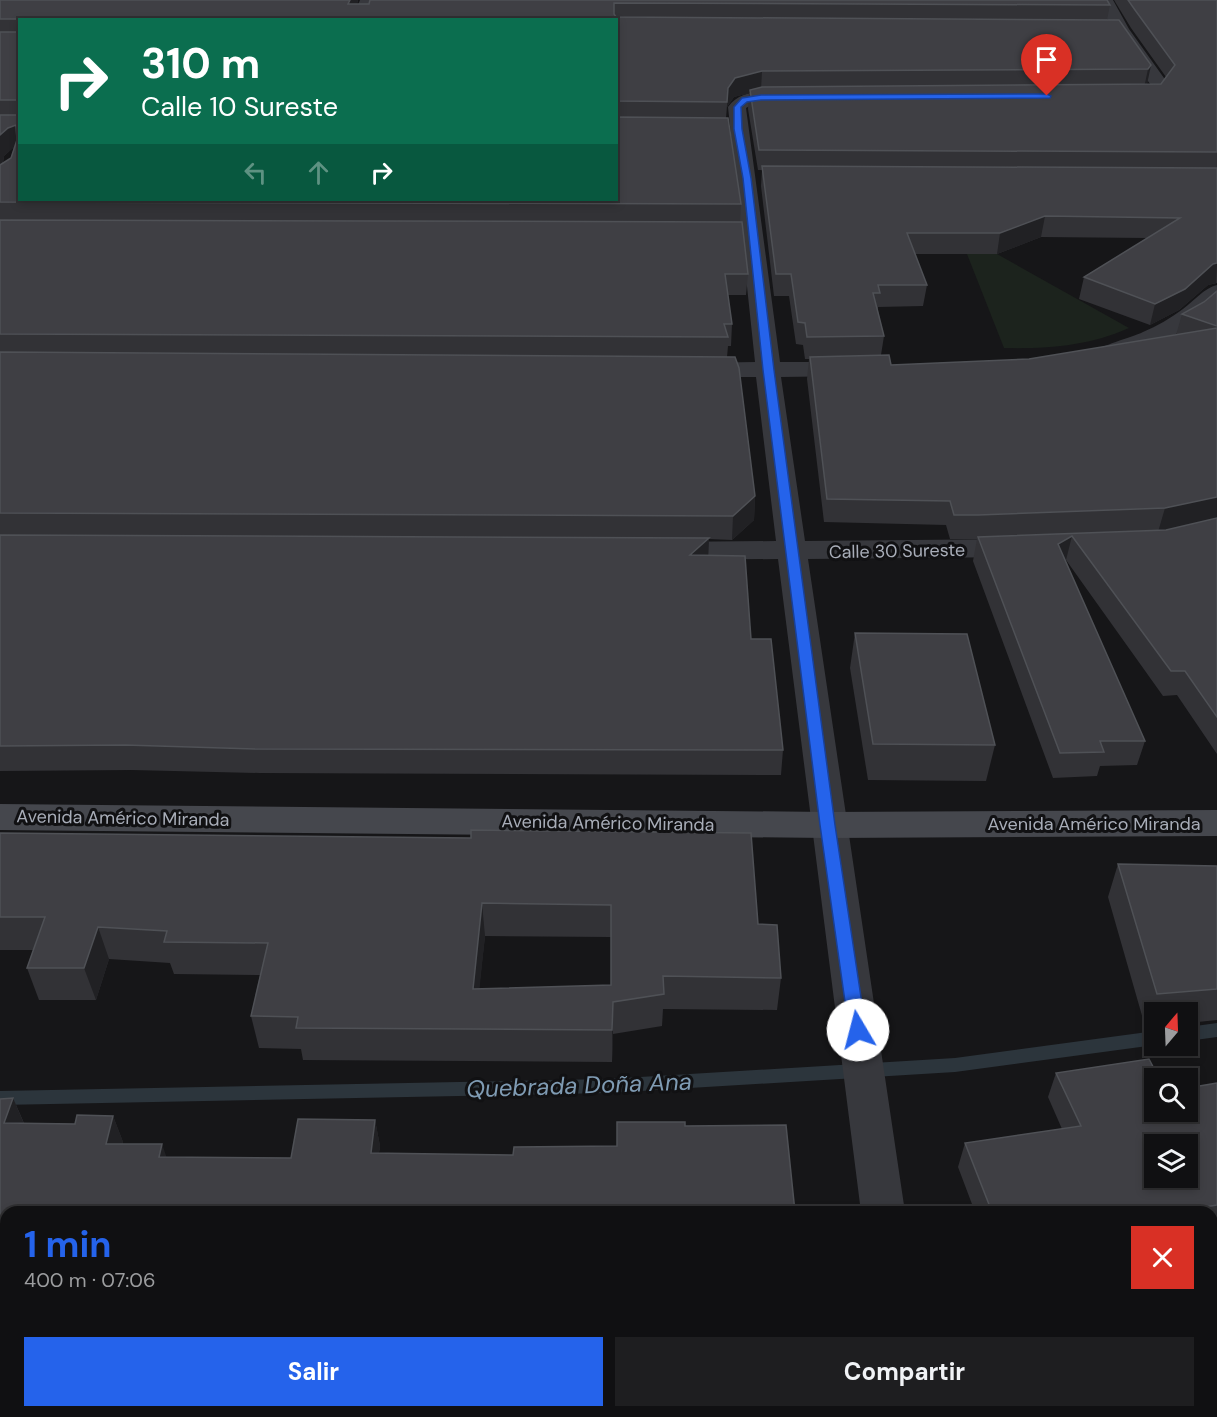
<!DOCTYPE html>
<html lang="es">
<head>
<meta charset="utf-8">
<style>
  :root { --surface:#101012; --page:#1e1e20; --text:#f1f3f6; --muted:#9c9d9f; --line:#303032; --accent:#2563eb }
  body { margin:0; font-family:"DM Sans",sans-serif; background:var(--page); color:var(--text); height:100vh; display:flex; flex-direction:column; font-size:22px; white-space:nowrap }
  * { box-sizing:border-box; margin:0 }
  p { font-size:20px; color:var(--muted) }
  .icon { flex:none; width:33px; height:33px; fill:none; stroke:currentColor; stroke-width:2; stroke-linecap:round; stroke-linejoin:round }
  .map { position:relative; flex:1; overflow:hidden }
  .panel { position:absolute; left:0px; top:1206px; width:1218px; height:212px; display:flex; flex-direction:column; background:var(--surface); border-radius:18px 18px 0 0; box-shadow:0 3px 9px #0003,0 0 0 2px var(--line) }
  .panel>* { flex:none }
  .top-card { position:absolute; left:18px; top:18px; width:600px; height:183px; border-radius:0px; box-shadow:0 3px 9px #0003,0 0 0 2px var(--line); background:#0b6e4f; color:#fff; overflow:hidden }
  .needle { width:39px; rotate:19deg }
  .fabs { position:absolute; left:1144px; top:1002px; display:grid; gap:12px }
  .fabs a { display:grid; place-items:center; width:54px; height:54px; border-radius:0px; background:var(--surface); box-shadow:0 3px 9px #0003,0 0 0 2px var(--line); font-size:30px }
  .pin { position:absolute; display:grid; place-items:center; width:51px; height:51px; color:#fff; margin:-62px -26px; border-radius:50% 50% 50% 0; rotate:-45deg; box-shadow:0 0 6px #0007 }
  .pin .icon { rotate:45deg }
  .me { position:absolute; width:66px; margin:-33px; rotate:352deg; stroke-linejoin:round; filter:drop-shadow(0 0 4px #0008) }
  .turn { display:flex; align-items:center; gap:21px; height:126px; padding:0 24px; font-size:27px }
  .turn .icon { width:78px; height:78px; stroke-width:2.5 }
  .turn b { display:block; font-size:42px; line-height:51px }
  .lanes { display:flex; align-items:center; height:57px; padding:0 24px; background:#0003; justify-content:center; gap:30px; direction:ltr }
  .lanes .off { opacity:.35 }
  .round { display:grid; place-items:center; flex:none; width:63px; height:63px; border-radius:0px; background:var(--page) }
  .summary { display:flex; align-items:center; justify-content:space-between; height:102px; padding:0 24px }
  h1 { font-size:36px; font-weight:700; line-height:45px; color:var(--accent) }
  .cta { display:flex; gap:12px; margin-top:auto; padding:12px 24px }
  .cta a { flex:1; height:69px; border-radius:0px; background:var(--accent); color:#fff; font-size:24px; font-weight:700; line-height:69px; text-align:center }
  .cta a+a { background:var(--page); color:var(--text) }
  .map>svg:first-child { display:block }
  .green { fill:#1c231d }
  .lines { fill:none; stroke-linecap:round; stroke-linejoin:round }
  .stream { fill:#2c353c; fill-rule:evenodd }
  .street { fill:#37383d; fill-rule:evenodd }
  .secondary { fill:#45474d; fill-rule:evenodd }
  .wall { fill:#323236; fill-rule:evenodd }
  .shaded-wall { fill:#212124 }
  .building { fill:#3f3f44; stroke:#4f5156; stroke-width:1.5; fill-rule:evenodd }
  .route { fill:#2563eb; stroke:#184099; stroke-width:1.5 }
  .labels { text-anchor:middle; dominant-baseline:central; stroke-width:6; stroke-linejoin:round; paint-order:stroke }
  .street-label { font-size:18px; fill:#a8adb8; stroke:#111113 }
  .near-water-label { font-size:24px; font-style:italic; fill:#7f9bb3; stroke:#111113 }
</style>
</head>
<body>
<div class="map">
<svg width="1217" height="1417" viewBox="0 0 1217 1417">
  <rect width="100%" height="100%" fill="#161618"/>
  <!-- green -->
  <path class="green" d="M967,254H997L1129,328C1089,346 1047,349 1004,348Z"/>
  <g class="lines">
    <!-- stream -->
    <g class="stream">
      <polygon points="1217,1023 1217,1037 1188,1041 1188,1027"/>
      <polygon points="1155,1031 1155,1045 955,1072 607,1093 0,1105 0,1091 607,1079 955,1058"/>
    </g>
    <!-- street -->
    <g class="street">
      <polygon points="360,0 376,0 369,20 352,20"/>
      <polygon points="1097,0 1113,0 1129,29 1169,85 1157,100 1114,100 1112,96 1114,92 1145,90 1150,84 1113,30"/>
      <path d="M794,91L801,93L803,97L801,101L753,104L746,108L780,362H853L862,364L865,369L862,374L853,376L781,377L805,541L1021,539L1031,542L1036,548L1031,554L1021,557L808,559L905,1212H861L778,559L665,560L655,557L650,551L655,545L665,542L776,541L756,377H695L686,375L683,370L686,365L695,363L755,362L728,107C742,87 772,92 794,91Z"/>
      <path d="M1217,285V305C1194,326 1128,367 1096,359L1093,354C1099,345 1131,338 1143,332C1157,326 1171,318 1183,309C1194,301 1204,288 1217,285Z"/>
      <polygon points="1217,1277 1217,1321 1212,1322 1212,1278"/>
      <rect x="0" y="1344" width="6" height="48"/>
      <rect x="360" y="1412" width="50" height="5"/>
      <polygon points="898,1412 948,1412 950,1417 900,1417"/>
    </g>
    <!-- secondary -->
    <polygon class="secondary" points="0,804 828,812 1217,810 1217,836 828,838 0,830"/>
  </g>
  <!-- wall -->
  <g class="wall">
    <path d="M0,0H358L357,4H369L370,0L1110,5L1107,20L1151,65L1147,84H1161L1166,77L1131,28L1114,0H1217V283L1208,285L1179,310L1150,325L1079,299L1084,277L1147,238L1041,237L997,254H915L927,285L923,306L878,307V311L884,336L881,355L891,365L1029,359L1176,335L1182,314L1204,302L1217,291V754L1177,695L1163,696L1066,560L1065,561L1145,741L1137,765L1100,766L1097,776L1053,778L973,561L977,539H950L946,525L824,522L807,379L809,359H805L803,345L796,344L789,296H774L761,186L762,170H758L748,109L749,93L734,97L727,107L726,118L741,204L740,222L748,274L746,295H728L732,324L731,346H728L727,357L755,496L754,520L732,540L709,539L708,556L751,639L783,750L781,775L260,773L132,770L0,771ZM616,20V200H20ZM14,147L11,158L3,163L4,156Z"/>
    <polygon points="855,633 995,745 986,781 868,780 850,668"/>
    <path d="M0,833L471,838L758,924L781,978L777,1010L663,1009L662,1026L613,1034L612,1062L303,1060L301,1049L259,1048L251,1016L260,975L174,974L170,963L109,959L96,1000H39L27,968L33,950H0ZM485,936L611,937V985L479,989Z"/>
    <polygon points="1118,864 1217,866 1217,1020 1188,1023 1188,1012 1155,1012 1155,1025 1145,1026 1108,897"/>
    <polygon points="1056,1073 1155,1112 1217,1083 1217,1222 1215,1222 1212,1227 1212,1212 975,1212 958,1167 965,1143 1062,1129 1048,1097"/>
    <polygon points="13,1098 24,1123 75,1124 113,1116 123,1142 123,1144 166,1157 291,1158 375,1120 380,1146 379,1153 513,1155 617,1146 617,1122 685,1126 795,1212 6,1212 6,1288 0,1288 0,1099"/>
    <polygon points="993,1412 1212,1412 1217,1417 991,1417"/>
  </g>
  <!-- shaded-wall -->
  <g class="shaded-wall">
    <polygon points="350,0 358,0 351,20 348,4"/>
    <polygon points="1151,65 1147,84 1144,88 1148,69"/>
    <polygon points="762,71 761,90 734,97 727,107 726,121 728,88 735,78"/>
    <polygon points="16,125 20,145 13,148 4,156 0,175 0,135 8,128"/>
    <polygon points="1045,216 1041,237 997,254 1000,233"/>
    <polygon points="1217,263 1216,283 1208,285 1179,310 1150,325 1155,304 1213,264"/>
    <polygon points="755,496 754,520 732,540 733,516"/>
    <polygon points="1217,497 1217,519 1158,532 1165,508"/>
    <polygon points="1072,536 1066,560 1052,568 1058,544"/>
    <polygon points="709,538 708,562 690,555"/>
    <polygon points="482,903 485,936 476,1022 473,989"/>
    <polygon points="98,927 109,959 96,1000 84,968"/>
    <polygon points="613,1002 613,1034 612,1062 612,1030"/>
    <polygon points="13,1098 24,1124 4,1123"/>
    <polygon points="113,1116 123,1142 116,1170 106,1144"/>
    <polygon points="375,1120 380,1146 375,1178 371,1153"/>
    <polygon points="162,1144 171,1170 159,1157"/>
    <polygon points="21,1412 23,1412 26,1417 20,1417"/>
    <polygon points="304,1412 307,1412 308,1417 305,1417"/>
  </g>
  <!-- building -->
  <g class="building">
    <polygon points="0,0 350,0 348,4 369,4 370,0 1107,0 1110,5 614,3 614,14 616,17 1119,20 1151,65 1148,69 762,71 735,78 728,88 727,102 616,101 616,20 20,20 20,200 616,200 616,117 728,118 741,204 0,202 0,165 11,158 17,140 16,125 8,128 0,135 0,115 17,115 17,100 0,100 0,32 17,32 17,19 0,19"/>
    <polygon points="1128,0 1217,0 1217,152 759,150 750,90 762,87 1161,84 1175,65 1135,10"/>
    <polygon points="762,166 1217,168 1217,263 1213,264 1185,289 1155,304 1084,277 1180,218 1045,216 1000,233 907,233 927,285 878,285 880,293 873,293 884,336 807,337 805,323 798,322 791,274 776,274"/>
    <polygon points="0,220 742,222 748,274 725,274 732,324 724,324 728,337 0,334"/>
    <polygon points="1217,291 1217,326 1182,314 1204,302"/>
    <polygon points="1217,328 1217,497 1165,508 978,515 954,515 950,501 827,499 810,357 889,355 891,365 1029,359"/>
    <polygon points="0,352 735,357 739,368 755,496 733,516 0,513"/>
    <polygon points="1217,518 1217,717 1185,671 1171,671 1072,536 1058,544 1145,741 1100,741 1104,752 1060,753 978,537 1166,530"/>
    <polygon points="0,535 709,538 690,555 745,556 751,639 771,639 783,750 255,749 125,745 0,746"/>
    <polygon points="855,633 967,634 995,745 873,744"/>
    <path d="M471,830L751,833L758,924L777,925L781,978L663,976L664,994L613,1002L612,1030L296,1028L298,1017L251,1016L268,943L164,942L167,931L98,927L84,968H27L45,917H0V833L471,838ZM482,903L611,905V985L473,989Z"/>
    <polygon points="1118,864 1217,866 1217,989 1157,994"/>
    <path d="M1149,1059L1159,1078H1155V1112H1188V1088L1217,1083V1205L1174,1212H992L965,1143L1081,1126L1056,1073ZM1155,1144H1188V1178H1155Z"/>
    <polygon points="13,1098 4,1123 75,1124 77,1115 113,1116 106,1144 162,1144 159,1157 291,1158 298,1119 375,1120 371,1153 513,1155 514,1147 617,1146 617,1122 685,1122 685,1126 786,1125 795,1212 6,1212 6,1263 0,1263 0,1099"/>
    <polygon points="1217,1336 1217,1417 1013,1417 1011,1412 1212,1412 1212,1337"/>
    <polygon points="6,1411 21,1412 20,1417 0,1417 0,1412"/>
    <polygon points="95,1412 304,1412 305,1417 70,1417"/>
    <polygon points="452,1412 574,1412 575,1417 448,1417 447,1413"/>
    <polygon points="635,1412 869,1412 871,1417 609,1417"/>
  </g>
  <!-- route -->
  <polygon class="route" points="1047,94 1051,96 1050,98 761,100 747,102 741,107 742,129 751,178 774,370 835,825 866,1030 864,1035 858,1037 852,1035 849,1030 820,825 763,370 743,178 734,129 734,107 742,98 761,95"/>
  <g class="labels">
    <!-- street labels -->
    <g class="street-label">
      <text transform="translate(897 551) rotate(-1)">Calle 30 Sureste</text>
      <text transform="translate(123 818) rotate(1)">Avenida Américo Miranda</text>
      <text transform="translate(608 823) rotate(1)">Avenida Américo Miranda</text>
      <text x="1094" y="824">Avenida Américo Miranda</text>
    </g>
    <!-- near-water labels -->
    <g class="near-water-label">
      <text transform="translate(579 1085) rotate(-2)">Quebrada Doña Ana</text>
    </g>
  </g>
</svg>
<div class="fabs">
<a><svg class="needle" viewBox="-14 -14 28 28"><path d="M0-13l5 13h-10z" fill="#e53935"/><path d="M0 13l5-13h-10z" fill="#9c9d9f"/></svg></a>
<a><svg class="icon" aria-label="search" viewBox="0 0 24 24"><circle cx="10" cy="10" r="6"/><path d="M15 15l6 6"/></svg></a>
<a><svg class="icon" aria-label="layers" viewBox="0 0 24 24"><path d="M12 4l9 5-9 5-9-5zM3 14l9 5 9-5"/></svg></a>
</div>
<div class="pin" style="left:1047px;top:96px;background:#d93025"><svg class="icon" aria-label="arrive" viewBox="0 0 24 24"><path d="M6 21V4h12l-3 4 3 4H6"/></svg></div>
<svg class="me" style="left:858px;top:1030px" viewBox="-20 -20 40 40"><circle r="19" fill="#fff"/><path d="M0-13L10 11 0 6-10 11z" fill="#2563eb"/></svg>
<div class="top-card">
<div class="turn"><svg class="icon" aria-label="right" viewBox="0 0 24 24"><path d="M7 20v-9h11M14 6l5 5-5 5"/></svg><div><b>310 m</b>Calle 10 Sureste</div></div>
<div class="lanes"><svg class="icon off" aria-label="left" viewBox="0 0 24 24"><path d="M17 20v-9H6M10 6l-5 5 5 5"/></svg><svg class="icon off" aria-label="ahead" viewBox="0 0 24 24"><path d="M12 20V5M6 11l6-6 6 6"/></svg><svg class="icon" aria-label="right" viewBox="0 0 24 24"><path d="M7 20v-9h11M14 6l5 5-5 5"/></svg></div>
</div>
<section class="panel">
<div class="summary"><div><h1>1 min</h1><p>400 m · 07:06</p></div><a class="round" style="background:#d93025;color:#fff"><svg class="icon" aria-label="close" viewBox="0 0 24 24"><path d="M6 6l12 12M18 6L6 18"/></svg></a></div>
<div class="cta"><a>Salir</a><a>Compartir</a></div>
</section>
</div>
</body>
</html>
